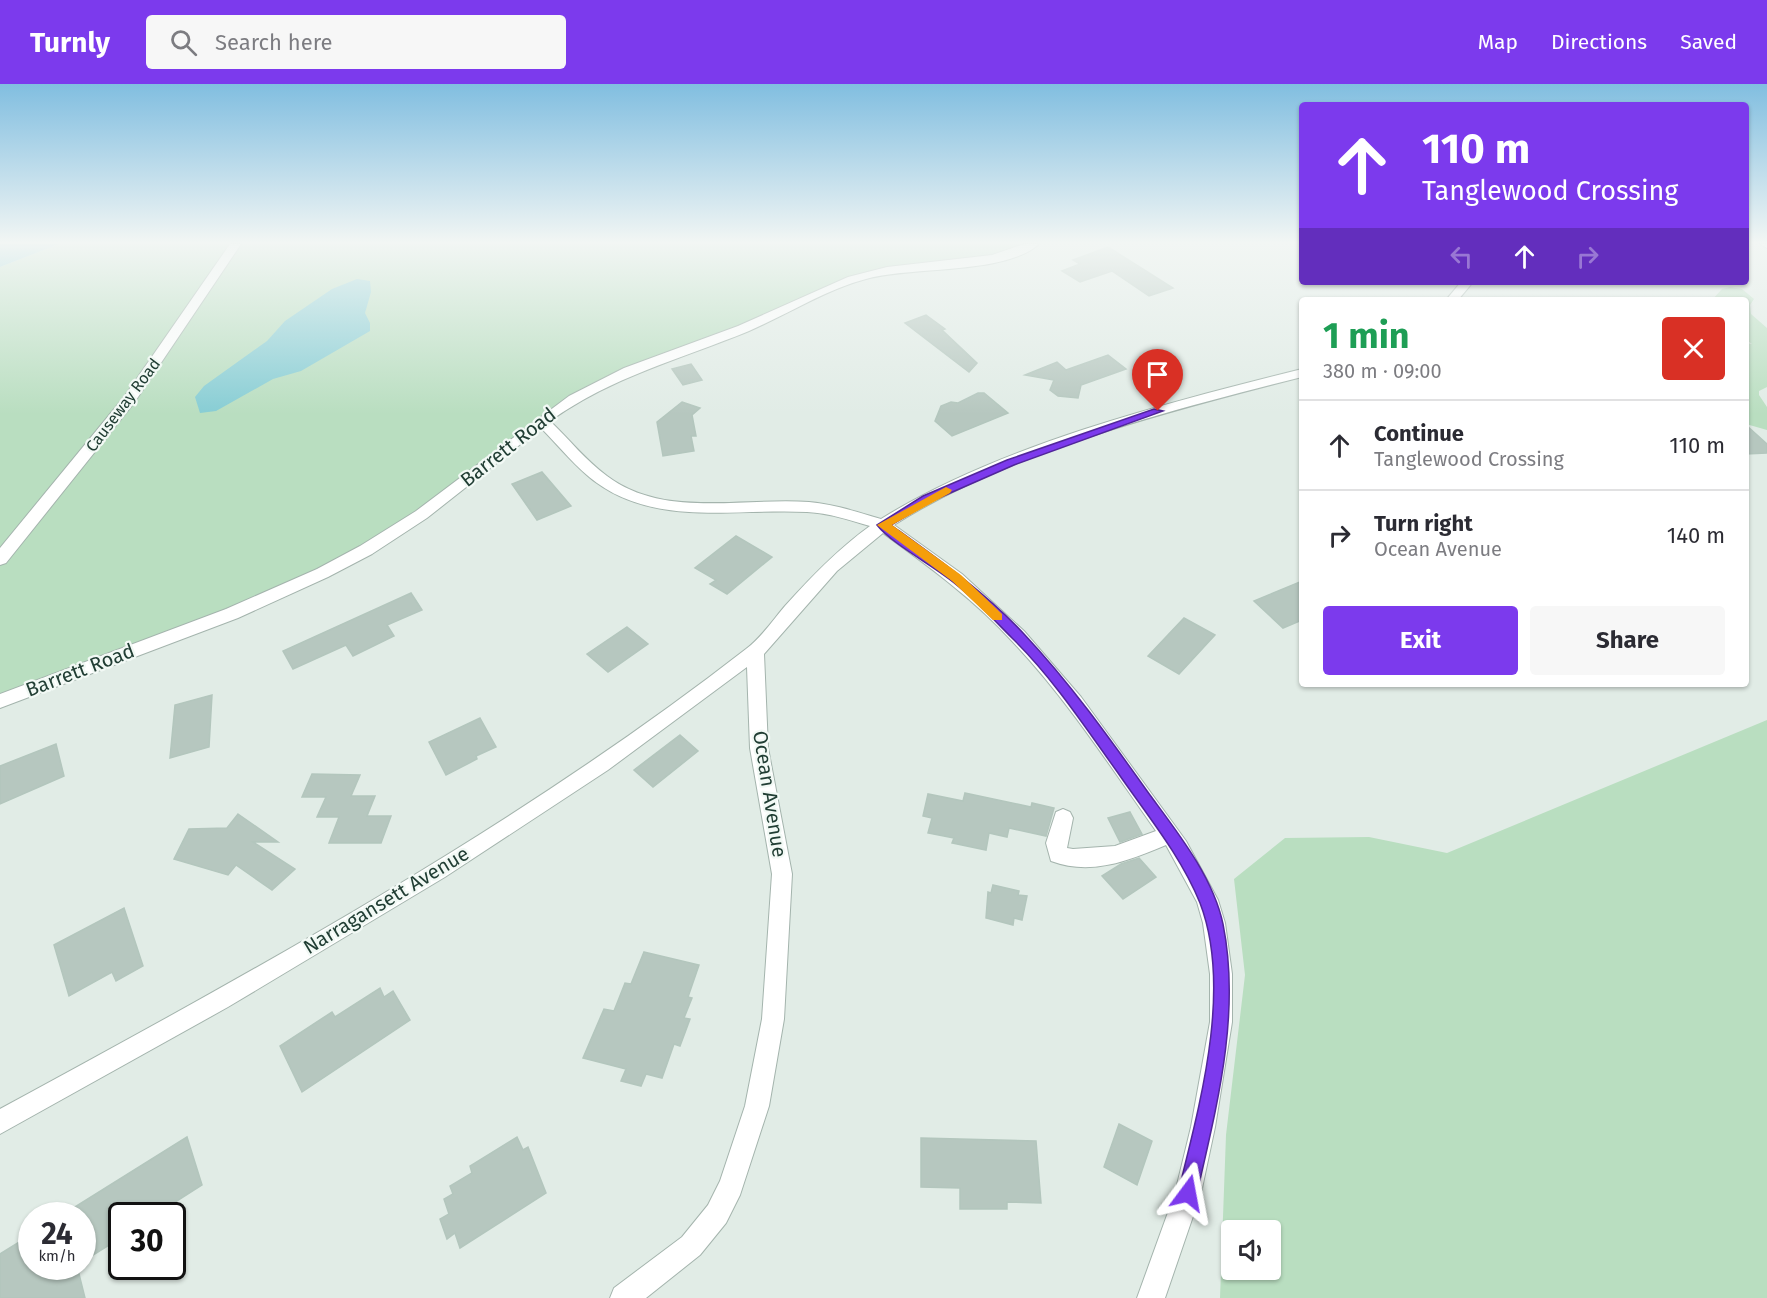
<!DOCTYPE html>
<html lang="en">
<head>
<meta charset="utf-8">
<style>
  :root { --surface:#fff; --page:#f7f7f7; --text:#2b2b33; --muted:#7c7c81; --line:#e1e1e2; --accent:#7c3aed }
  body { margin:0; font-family:"Fira Sans",sans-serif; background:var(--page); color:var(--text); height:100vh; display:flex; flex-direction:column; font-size:22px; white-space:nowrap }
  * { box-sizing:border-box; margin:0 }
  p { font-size:20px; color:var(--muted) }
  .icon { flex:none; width:33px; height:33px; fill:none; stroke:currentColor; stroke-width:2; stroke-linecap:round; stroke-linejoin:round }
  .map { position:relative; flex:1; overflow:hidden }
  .side { position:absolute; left:1299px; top:213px; width:450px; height:390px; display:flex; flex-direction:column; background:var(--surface); border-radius:6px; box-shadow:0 2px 4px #0004 }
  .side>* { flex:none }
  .banner { position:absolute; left:1299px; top:18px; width:450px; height:183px; border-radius:6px; box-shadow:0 2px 4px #0004; background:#7c3aed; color:#fff; overflow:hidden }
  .buttons { position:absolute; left:1221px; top:1136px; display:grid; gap:12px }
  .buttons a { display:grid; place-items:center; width:60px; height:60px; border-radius:6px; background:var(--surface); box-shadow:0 2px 4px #0004; font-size:30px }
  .speed { position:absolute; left:18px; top:1118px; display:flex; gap:12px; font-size:30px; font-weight:700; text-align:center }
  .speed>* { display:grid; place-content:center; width:78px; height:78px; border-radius:50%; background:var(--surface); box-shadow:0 2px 4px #0004; line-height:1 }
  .speed small { font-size:15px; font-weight:400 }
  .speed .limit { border:3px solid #111; border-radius:9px; background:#fff; color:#111 }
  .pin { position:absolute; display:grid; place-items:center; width:51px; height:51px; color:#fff; margin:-62px -26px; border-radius:50% 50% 50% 0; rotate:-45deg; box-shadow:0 0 6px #0007 }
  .pin .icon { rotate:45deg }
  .me { position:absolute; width:66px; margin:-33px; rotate:13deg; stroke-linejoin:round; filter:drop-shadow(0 0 4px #0008) }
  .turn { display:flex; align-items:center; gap:21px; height:126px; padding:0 24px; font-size:27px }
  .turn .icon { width:78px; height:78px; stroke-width:2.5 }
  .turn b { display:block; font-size:42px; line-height:51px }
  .lanes { display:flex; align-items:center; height:57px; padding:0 24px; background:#0003; justify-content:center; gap:30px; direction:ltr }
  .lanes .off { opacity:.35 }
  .round { display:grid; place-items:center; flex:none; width:63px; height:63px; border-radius:6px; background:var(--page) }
  .headline { display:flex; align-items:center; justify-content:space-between; height:102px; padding:0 24px }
  h1 { font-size:36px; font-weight:700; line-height:45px; color:#1e9e55 }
  .primary-button { display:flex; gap:12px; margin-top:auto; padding:12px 24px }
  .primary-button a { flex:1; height:69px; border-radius:6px; background:var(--accent); color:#fff; font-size:24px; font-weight:700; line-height:69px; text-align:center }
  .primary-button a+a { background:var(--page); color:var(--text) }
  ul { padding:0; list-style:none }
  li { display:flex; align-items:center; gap:18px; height:90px; padding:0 24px; border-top:2px solid var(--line) }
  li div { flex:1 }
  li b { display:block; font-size:22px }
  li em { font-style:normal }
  header { display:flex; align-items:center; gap:36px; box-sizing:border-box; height:84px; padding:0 30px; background:var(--accent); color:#fff }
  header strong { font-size:28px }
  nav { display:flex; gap:33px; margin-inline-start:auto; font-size:21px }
  .search { width:420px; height:54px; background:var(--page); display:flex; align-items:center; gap:15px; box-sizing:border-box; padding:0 21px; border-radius:6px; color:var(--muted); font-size:22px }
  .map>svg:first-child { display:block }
  .green { fill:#b9dec0; fill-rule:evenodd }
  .water { fill:#87cdd4 }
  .building { fill:#b6c7bf; stroke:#b3c6bd; stroke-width:1.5 }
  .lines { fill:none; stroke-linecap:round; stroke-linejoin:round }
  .minor-casing { stroke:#a4b4ad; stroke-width:2 }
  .minor { fill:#fff; fill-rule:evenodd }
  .route { fill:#7c3aed; stroke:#51269a; stroke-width:1.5 }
  .slow { fill:#f59e0b }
  .labels { text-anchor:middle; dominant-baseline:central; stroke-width:4.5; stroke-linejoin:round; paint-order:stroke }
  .far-street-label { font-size:16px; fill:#213e34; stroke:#f2f9f5 }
  .street-label { font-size:20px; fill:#213e34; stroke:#f2f9f5 }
</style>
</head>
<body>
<header>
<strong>Turnly</strong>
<div class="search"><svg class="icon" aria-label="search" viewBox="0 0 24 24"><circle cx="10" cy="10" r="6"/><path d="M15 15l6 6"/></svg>Search here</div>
<nav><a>Map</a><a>Directions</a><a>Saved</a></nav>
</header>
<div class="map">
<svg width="1767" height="1214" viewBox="0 0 1767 1214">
  <rect width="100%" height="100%" fill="#e1ece6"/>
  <!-- green -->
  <g class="green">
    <polygon points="59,160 1033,160 1017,169 869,190 587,307 423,428 297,503 0,614 0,183"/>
    <polygon points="1730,203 1742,205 1754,215 1750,221 1751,230 1767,244 1767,303 1759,307 1759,311 1767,323 1767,346 1746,340 1746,259 1752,260 1746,256 1746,216 1712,216 1722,205"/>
    <path d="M1767,636V1214H1220L1226,1051L1245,891L1234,795L1285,754L1369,753L1447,769ZM1232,1146H1270V1185H1232Z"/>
  </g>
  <!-- water -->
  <g class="water">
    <polygon points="0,160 59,160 0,183"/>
    <polygon points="357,195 370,197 371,208 365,229 370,239 370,247 301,287 273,295 216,327 200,329 195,313 204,302 267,257 285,237 332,205"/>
  </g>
  <!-- building -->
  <g class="building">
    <polygon points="1108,163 1173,204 1149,212 1112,187 1080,198 1062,187 1080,180 1073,176"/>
    <polygon points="926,231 945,245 942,246 977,279 969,288 905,239"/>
    <polygon points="1108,271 1126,285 1081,301 1078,314 1058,312 1050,306 1054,296 1025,291 1057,278 1066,286"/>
    <polygon points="691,280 702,296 683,301 672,285"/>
    <polygon points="978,309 984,309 1008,329 952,352 935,337 941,322 951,318 958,319"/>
    <polygon points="682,318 700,324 692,331 696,352 691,352 694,367 663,372 657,338"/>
    <polygon points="1746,341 1767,360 1767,369 1746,370"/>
    <polygon points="542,388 571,422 537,436 512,400"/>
    <polygon points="736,452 772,473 727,510 710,500 716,496 695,484"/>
    <polygon points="1302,497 1302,536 1283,544 1254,517"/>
    <polygon points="411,509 422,526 387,541 394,552 353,572 346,561 293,585 283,567"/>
    <polygon points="1184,534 1215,551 1179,590 1148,572"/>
    <polygon points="627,543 648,560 608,588 587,570"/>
    <polygon points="212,611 209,663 170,674 175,621"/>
    <polygon points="480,634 496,663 476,672 477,675 446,691 429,658"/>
    <polygon points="680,651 698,667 653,703 634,686"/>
    <polygon points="56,660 64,692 0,720 0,682"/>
    <polygon points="312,690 360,691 351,712 375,712 367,732 391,732 381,759 329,759 339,733 317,733 326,713 302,713"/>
    <polygon points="965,709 1031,723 1032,719 1054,724 1046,752 1009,744 1007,753 989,749 986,766 952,759 954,754 928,749 932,734 923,732 928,710 963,717"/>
    <polygon points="1130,728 1142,750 1120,758 1108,734"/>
    <polygon points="238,730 278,758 253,758 295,785 272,806 236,781 228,791 174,775 189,745 227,744"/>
    <polygon points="1139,774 1156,793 1123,815 1102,792 1121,780"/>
    <polygon points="993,801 1019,807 1018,811 1027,812 1022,836 1014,834 1013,841 986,834 988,808 991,809"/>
    <polygon points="124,824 143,882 116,897 112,888 69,912 54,861"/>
    <polygon points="644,868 699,881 688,913 692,914 684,934 690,935 680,962 674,960 662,994 646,990 641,1002 621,997 626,985 583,974 604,925 614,927 625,899 631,900"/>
    <polygon points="380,904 384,913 393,907 410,936 302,1008 280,962 332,928 335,933"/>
    <polygon points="1119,1040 1152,1057 1137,1101 1104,1083"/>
    <polygon points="187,1053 202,1101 155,1131 122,1131 122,1153 82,1178 82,1131 62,1131"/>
    <polygon points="517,1053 523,1066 528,1063 546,1109 460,1164 455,1149 447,1155 440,1135 449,1130 444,1115 453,1110 450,1102 472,1089 470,1082"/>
    <polygon points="921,1054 1036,1057 1041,1119 1007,1118 1007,1125 960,1125 960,1104 921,1103"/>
    <polygon points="32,1150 32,1182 77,1182 85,1214 0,1214 0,1170"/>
  </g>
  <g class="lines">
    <!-- minor casing -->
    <g class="minor-casing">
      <g id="minor">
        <polygon points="230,160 241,160 134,319 6,479 0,481 0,464 124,313"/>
        <path d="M1024,160H1039C1005,191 912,182 866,195C825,206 788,230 749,247C681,275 611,293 550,337C569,355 586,377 607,392C664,435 743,413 809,418C833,420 857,428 881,435C1000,361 1166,319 1302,285V293C1171,326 1008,368 894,441L962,490L1024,547L1081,613L1186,757L1218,816L1225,839L1232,890V938L1215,1043L1201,1109L1165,1214H1137L1175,1109L1191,1043L1210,938V890L1203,839L1197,818L1166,761C1128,777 1091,792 1051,777L1046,759L1056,728L1063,725L1070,728L1073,734L1067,764L1073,765L1115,762L1156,747C1110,682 1067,615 1012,557C974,515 928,482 883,449L837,487L764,570L768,664L792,790L784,935L769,1022L740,1111L726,1139L700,1171L646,1214H610L614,1204L682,1153L708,1121L720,1097L745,1022L762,935L772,790L750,664L747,583L608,686L445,793L228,923L0,1050V1025C256,886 516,744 746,565C761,554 773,536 785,522C811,493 838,465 870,442C849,436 829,429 807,428C738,424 658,443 597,399C577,385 559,362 541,344L427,434L372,470L328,493L238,534L0,624V610L226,525L317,485L360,462L416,427L569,312L624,284L738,242L848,193L887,183L992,171Z"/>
        <polygon points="1760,160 1767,160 1767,164"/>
        <polygon points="1461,198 1473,198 1458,216 1446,216"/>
      </g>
    </g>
    <!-- minor -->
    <use href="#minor" class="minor"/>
  </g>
  <!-- sky -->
  <linearGradient id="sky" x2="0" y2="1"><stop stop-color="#81bee0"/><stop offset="0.48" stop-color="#f2f6f4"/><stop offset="1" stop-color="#f2f6f4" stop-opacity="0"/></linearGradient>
  <rect width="1767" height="330" fill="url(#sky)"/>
  <!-- route -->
  <path class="route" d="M1154,325L1163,327L1014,381L932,417L891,441C938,475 985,508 1024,550C1071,600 1110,655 1150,711C1178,749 1213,793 1223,840C1241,930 1217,1021 1197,1109L1195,1115L1188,1118L1181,1115L1178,1109C1199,1023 1233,905 1200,819C1181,772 1147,731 1118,689C1085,643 1053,594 1012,554C992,534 972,512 949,495C930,480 891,459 877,441L923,412L1007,376Z"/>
  <!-- slow -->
  <polygon class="slow" points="946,403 952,406 950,409 892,441 961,491 1002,530 1002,536 993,536 952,497 877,441"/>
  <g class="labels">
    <!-- far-street labels -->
    <g class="far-street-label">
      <text transform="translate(123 321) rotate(-53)">Causeway Road</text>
    </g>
    <!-- street labels -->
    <g class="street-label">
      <text transform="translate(508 363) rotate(-38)">Barrett Road</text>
      <text transform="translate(80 586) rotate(-21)">Barrett Road</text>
      <text transform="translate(770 710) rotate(81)">Ocean Avenue</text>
      <text transform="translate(386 816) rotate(-31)">Narragansett Avenue</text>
    </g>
  </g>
</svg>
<div class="buttons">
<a><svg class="icon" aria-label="sound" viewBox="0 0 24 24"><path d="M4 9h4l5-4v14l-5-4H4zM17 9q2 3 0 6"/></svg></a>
</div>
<div class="speed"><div>24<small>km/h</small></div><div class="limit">30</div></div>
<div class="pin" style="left:1158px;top:327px;background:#d93025"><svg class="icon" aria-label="arrive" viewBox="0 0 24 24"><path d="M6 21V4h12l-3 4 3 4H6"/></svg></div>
<svg class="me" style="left:1188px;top:1109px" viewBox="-20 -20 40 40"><path d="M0-17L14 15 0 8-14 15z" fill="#7c3aed" stroke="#fff" stroke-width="4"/></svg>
<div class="banner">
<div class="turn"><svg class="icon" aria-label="ahead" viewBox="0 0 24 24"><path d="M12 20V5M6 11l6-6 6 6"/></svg><div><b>110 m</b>Tanglewood Crossing</div></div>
<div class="lanes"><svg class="icon off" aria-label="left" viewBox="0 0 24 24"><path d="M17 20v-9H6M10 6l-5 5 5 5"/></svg><svg class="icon" aria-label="ahead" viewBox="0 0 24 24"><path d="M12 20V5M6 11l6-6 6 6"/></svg><svg class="icon off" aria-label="right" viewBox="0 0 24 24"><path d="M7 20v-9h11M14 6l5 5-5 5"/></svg></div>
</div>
<section class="side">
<div class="headline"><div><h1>1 min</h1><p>380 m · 09:00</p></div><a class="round" style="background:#d93025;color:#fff"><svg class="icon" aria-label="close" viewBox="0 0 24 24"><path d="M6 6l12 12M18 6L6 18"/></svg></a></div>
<ul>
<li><svg class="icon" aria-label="ahead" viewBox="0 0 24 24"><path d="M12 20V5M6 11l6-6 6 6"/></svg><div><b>Continue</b><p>Tanglewood Crossing</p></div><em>110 m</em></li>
<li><svg class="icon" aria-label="right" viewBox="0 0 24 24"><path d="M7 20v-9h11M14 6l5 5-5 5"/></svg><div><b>Turn right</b><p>Ocean Avenue</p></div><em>140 m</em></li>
</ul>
<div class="primary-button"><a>Exit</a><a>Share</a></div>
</section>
</div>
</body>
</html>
